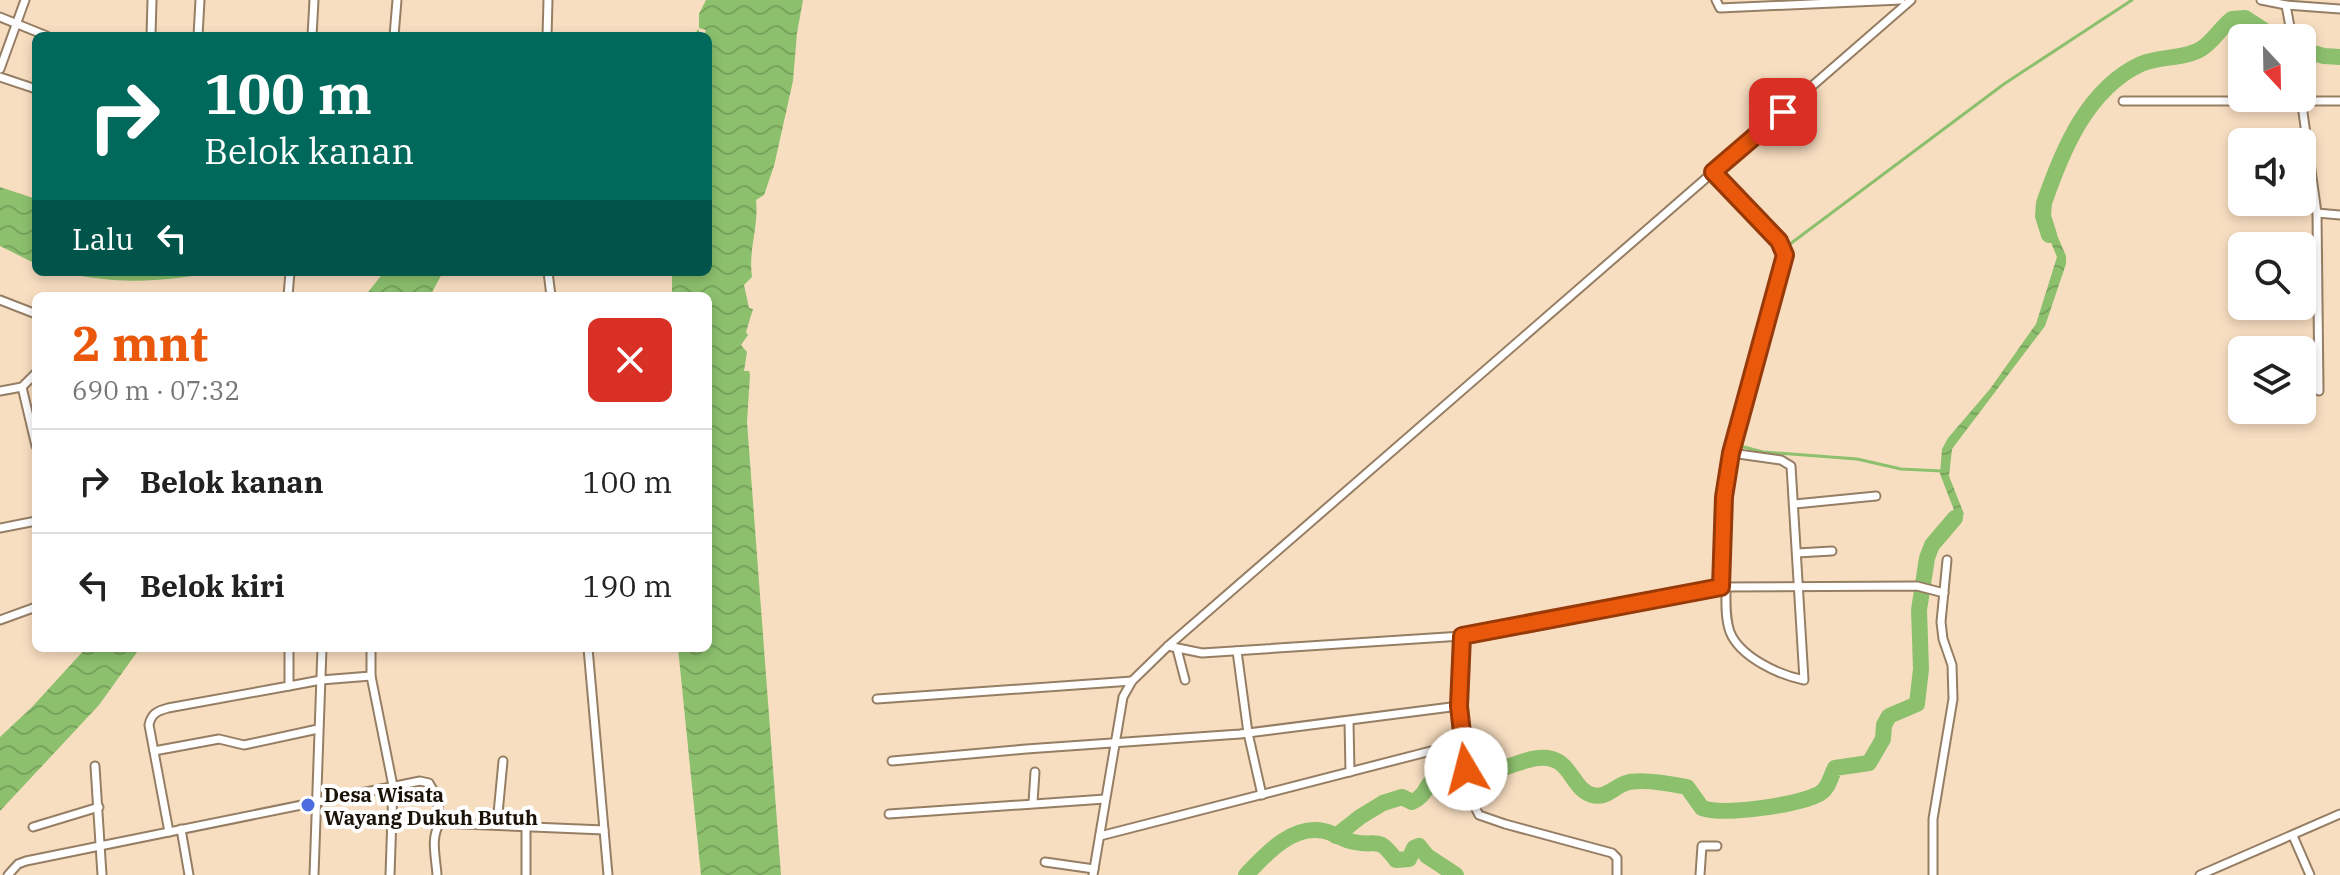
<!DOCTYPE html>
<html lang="id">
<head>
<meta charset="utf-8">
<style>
  :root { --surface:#fff; --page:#f2f2f2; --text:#222; --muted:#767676; --line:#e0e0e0; --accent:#ea580c }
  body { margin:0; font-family:"IBM Plex Serif",serif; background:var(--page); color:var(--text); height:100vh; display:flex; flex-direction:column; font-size:30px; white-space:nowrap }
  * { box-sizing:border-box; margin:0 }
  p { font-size:26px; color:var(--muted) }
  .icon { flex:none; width:44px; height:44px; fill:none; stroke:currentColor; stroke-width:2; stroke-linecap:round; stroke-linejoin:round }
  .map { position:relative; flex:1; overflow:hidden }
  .sheet { position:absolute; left:32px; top:292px; width:680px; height:360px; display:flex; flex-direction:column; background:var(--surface); border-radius:12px; box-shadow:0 4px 12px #0003 }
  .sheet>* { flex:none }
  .guide { position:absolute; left:32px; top:32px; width:680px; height:244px; border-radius:12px; box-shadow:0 4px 12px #0003; background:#00695c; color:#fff; overflow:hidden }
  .needle { width:52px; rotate:158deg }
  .fabs { position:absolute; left:2228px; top:24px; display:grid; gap:16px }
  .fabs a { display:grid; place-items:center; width:88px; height:88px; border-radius:12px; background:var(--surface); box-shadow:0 4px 12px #0003; font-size:40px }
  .pin { position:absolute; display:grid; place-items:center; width:68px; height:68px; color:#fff; margin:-34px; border-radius:16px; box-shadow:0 4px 12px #0006 }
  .me { position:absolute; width:88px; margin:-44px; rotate:352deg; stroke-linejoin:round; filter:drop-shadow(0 0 6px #0008) }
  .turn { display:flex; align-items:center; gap:28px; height:168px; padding:0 40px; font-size:36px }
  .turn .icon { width:104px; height:104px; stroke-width:2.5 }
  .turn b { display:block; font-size:56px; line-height:68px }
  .then { display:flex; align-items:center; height:76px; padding:0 40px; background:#0003; gap:16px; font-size:30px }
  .round { display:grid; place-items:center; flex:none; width:84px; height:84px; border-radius:12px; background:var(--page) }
  .headline { display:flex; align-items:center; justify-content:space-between; height:136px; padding:0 40px }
  h1 { font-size:48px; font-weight:700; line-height:60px; color:var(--accent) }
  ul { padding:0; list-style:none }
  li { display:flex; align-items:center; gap:24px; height:104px; padding:0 40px; border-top:2px solid var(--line) }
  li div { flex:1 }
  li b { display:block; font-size:30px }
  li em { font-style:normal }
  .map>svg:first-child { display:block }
  .water { fill:url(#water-waves) }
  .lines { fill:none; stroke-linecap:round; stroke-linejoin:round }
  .stream { stroke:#8cc06d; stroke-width:3 }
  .river { stroke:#8cc06d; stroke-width:16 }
  .street-casing { stroke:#967e64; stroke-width:11 }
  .street { stroke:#fff; stroke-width:7 }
  .route-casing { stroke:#983908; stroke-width:20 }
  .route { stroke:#ea580c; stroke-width:14 }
  .poi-dot { fill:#4b6bdf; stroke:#fff; stroke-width:3 }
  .labels { text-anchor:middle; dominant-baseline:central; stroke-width:8; stroke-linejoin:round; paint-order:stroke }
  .poi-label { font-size:20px; font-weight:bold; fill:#1a1107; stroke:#fff; text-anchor:start }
</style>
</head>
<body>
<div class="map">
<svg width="2340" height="875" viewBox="0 0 2340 875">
  <defs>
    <pattern id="water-waves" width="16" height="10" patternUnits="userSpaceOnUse" patternTransform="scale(2)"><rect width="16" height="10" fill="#8cc06d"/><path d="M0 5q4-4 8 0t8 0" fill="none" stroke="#78a45d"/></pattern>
  </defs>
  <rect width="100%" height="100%" fill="#f8dec1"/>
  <!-- water -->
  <g class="water">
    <path d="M706,0H803L797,33L793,81L774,166L764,195L756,200C759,227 748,250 752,277L744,285L749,308L753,309L746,332L748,335L741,345L747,352L744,371H749L750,375L747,422L781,875H701L678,648H708V296H672V272H708V36H694L698,29L701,35L705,33L706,30L699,28V14Z"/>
    <polygon points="0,187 36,199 36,264 0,246"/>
    <polygon points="2048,214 2066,256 2066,264 2045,326 1952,449 1949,476 1964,514 1946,538 1939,531 1954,510 1940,474 1942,449 1948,438 1990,389 2036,324 2057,257 2040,216"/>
    <path d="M64,272H216C164,282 115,285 64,272Z"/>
    <polygon points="384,272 443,272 430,296 365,296"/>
    <polygon points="86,648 140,648 99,705 0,811 0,737 32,707"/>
  </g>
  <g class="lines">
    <!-- stream -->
    <g class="stream">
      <polyline points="1787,256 1790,244 2004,84 2132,0"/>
      <polyline points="1743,422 1774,310"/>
      <polyline points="1736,445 1763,452 1857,459 1901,469 1942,471"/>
      <polyline points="1731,473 1734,456"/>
      <polyline points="1726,544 1728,492"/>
    </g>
    <!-- river -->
    <g class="river">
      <polyline points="2302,50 2324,56 2340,57"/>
      <path d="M2049,235L2043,216L2044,203C2062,151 2087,89 2141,64C2159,56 2185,59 2201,49C2213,42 2221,27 2232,19L2245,18L2276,38"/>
      <path d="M1336,836L1360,817L1383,803L1402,797L1412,802C1428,795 1425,783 1437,777C1446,773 1486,772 1498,769C1515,766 1534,754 1552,759C1571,764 1574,790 1592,795C1606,799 1614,787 1626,783C1640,778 1672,784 1687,787L1702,808C1724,816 1797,805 1819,794C1829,789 1830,777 1835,768L1869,763L1883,739L1884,725L1889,716L1917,704L1921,669L1919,610L1927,558L1932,545L1955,518"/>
      <path d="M1246,875C1265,855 1292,824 1324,831C1334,833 1343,840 1354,842C1379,847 1377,835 1396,860L1409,859L1414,848L1419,846L1427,856L1456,875"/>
    </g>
    <!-- street casing -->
    <g class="street-casing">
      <g id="street">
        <polyline points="1716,0 1720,8 1901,0"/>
        <polyline points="2261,0 2286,5 2340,9"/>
        <polyline points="2286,5 2292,38"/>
        <polyline points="0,17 47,36"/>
        <polyline points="151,36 152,0"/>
        <polyline points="198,36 200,0"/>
        <polyline points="312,36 314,0"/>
        <polyline points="394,36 397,0"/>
        <polyline points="547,36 548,0"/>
        <polyline points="0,69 25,0"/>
        <polyline points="0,77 36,89"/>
        <polyline points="2301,98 2317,213 2319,391"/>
        <polyline points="2123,101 2340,101"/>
        <polyline points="1713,172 1779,241 1785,255 1731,453 1724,497 1721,587"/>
        <polyline points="2317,213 2340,215"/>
        <polyline points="548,272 551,296"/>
        <polyline points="288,296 290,272"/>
        <polyline points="0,300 36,314"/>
        <polyline points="22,387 36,446"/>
        <polyline points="0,391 22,387 36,373"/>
        <polyline points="1795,504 1876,496"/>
        <polyline points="0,528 36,521"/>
        <polyline points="1797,553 1832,551"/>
        <path d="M1726,587C1726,602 1725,618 1730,632C1740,657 1779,675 1804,680L1791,466L1781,460L1731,453"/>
        <polyline points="0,620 36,607"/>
        <path d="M1462,636C1459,686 1454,771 1479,815L1505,824L1612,853L1617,858V875"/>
        <polyline points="1168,646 1202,653 1462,636 1721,587 1917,586 1944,593"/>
        <polyline points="371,648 371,676 393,786 390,875"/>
        <polyline points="588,648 608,875"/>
        <polyline points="1177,649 1185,680"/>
        <polyline points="1237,651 1248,733 1262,795"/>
        <polyline points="289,686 321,680 371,676"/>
        <polyline points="877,699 1132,681"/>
        <polyline points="1349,721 1350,772"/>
        <polyline points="154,751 219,739 244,745 318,729"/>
        <polyline points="892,761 1026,749 1240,734 1459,706"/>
        <polyline points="95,766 102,875"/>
        <polyline points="1033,802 1035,772"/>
        <polyline points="889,814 1105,799"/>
        <polyline points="497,824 503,761"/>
        <polyline points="526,826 526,875"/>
        <polyline points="33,827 99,807"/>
        <polyline points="181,829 189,875"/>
        <path d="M169,832L149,725C151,714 157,711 168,708L289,686V648"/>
        <polyline points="1100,836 1462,743"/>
        <polyline points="2293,836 2310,875"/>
        <polyline points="1045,862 1094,869"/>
        <polyline points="8,875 18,864 26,861 420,781 429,783 437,797 440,823 604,830"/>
        <polyline points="314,875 322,648"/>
        <path d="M437,875C436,858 430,837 440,823"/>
        <polyline points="1093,875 1123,697 1132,681 1168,646 1911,0"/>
        <polyline points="1700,875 1702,846 1717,846"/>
        <polyline points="1933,875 1933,819 1953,699 1952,665 1943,639 1941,622 1947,560"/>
        <polyline points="2200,875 2340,814"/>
      </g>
    </g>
    <!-- street -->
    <use href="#street" class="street"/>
  </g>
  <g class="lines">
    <!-- route casing -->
    <g class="route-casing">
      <polyline id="route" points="1466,769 1459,706 1462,636 1721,587 1724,497 1731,453 1785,255 1779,241 1713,172 1783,112"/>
    </g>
    <!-- route -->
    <use href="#route" class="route"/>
  </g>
  <!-- markers -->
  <circle class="poi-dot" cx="308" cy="805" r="8"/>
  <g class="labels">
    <!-- poi labels -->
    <g class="poi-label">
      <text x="324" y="794">Desa Wisata<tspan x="324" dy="23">Wayang Dukuh Butuh</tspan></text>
    </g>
  </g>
</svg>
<div class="fabs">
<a><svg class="needle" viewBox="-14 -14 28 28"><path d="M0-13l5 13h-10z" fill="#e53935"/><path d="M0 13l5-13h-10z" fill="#767676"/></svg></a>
<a><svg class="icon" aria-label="sound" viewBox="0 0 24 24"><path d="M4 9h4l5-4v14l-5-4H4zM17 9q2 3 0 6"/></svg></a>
<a><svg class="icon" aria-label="search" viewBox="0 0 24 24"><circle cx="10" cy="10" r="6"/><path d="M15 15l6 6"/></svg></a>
<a><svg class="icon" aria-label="layers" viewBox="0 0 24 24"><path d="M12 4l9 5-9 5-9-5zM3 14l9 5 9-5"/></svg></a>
</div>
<div class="pin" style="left:1783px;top:112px;background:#d93025"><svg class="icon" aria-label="arrive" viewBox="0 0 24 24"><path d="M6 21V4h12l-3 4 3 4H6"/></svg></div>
<svg class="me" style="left:1466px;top:769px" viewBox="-20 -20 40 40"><circle r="19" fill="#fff"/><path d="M0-13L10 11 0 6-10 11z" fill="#ea580c"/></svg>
<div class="guide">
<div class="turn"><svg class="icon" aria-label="right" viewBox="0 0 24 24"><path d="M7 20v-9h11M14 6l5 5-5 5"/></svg><div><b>100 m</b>Belok kanan</div></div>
<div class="then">Lalu<svg class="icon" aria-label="left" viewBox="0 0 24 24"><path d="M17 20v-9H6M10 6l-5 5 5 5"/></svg></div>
</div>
<section class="sheet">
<div class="headline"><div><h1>2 mnt</h1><p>690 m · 07:32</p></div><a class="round" style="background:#d93025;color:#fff"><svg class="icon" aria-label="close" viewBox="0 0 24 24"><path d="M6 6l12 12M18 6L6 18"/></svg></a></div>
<ul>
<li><svg class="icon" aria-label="right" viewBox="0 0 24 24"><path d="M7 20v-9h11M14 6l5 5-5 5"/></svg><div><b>Belok kanan</b></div><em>100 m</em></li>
<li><svg class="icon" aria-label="left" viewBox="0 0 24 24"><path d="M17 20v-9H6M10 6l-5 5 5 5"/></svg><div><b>Belok kiri</b></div><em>190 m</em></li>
</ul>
</section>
</div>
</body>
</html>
